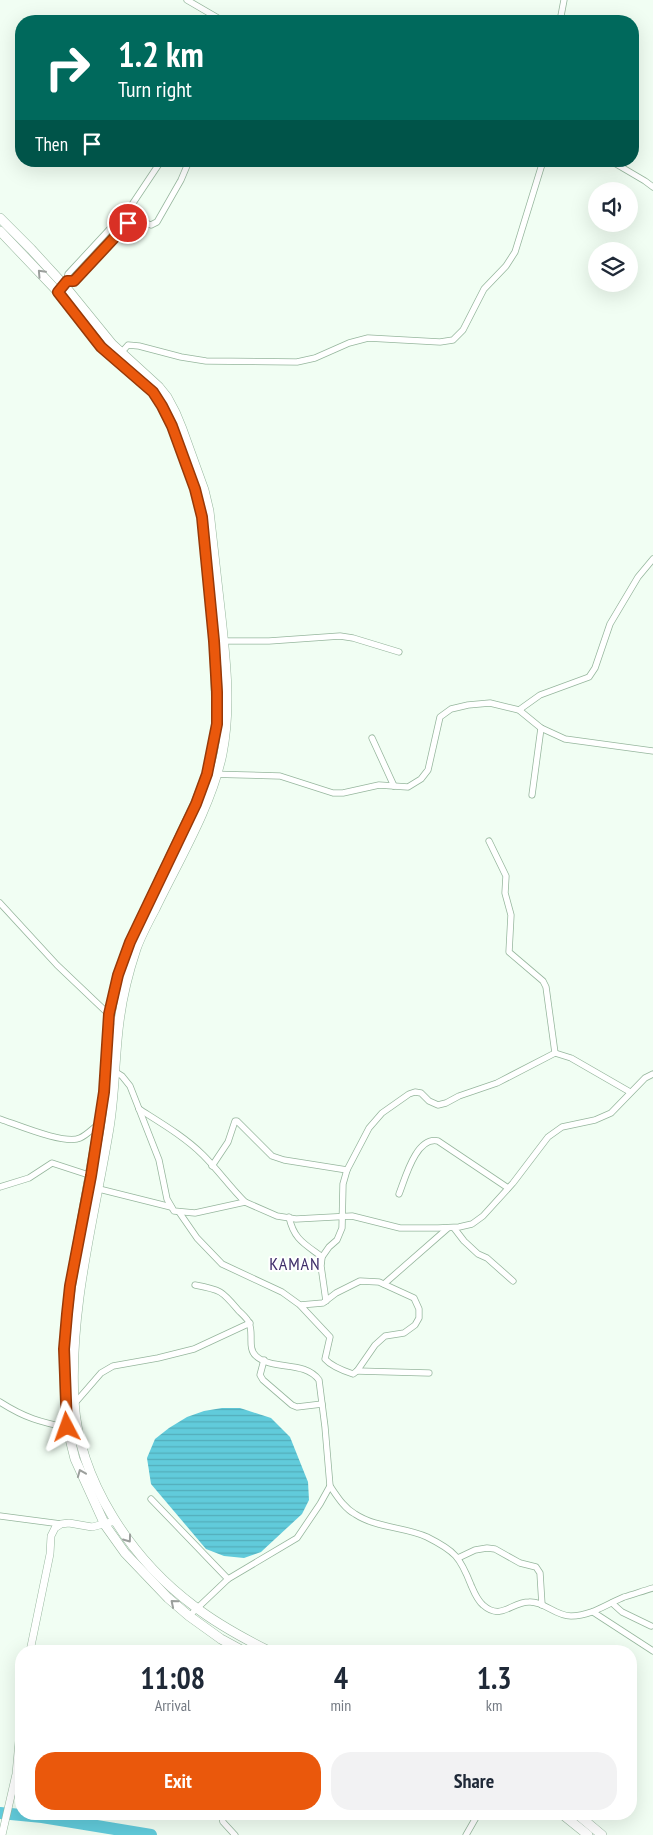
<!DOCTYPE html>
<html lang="en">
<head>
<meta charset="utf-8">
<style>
  :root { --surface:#fff; --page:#f2f2f3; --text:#1f2937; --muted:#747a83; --accent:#ea580c }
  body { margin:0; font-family:"PT Sans Narrow",sans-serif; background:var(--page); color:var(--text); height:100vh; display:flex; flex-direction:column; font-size:19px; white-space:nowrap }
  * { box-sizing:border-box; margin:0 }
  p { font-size:16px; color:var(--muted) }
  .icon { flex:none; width:28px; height:28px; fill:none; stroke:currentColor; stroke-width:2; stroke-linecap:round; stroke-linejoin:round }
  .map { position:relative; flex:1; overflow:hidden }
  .side { position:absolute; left:15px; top:1645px; width:622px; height:175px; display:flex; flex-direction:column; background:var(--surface); border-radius:20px; box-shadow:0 5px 20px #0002 }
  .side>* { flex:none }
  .top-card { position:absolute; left:15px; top:15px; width:624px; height:152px; border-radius:20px; box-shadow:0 5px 20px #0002; background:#00695c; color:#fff; overflow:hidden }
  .buttons { position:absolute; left:588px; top:182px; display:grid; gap:10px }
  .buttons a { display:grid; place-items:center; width:50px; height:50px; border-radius:50%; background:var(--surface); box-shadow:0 5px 20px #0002; font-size:25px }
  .pin { position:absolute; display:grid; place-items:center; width:42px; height:42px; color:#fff; margin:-21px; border:2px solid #fff; border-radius:50%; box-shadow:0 1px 5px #0007 }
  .me { position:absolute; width:55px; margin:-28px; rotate:356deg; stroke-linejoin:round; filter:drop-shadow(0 0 4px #0008) }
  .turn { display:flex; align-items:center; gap:18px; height:105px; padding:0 20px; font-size:22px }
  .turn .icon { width:65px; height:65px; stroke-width:2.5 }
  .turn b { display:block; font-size:35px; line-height:42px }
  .then { display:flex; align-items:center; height:48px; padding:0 20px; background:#0003; gap:10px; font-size:19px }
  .eta { display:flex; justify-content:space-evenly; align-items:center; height:85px; text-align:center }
  .eta b { font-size:30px; font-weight:700; line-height:35px }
  .button { display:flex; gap:10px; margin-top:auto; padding:10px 20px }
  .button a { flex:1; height:58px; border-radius:20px; background:var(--accent); color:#fff; font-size:20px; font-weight:700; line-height:58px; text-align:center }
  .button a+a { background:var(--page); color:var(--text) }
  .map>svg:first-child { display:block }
  .water { fill:url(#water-rules) }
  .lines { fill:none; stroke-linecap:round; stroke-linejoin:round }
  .river { stroke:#61cbdb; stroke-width:12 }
  .minor-casing { stroke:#96b69d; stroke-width:7 }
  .tertiary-casing { stroke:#96b69d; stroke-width:8 }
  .primary-casing { stroke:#96b69d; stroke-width:10 }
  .minor { stroke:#fff; stroke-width:5.5 }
  .tertiary { stroke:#fff; stroke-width:7 }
  .primary { stroke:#fff; stroke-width:9 }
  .oneway { stroke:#9b9f9c }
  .route-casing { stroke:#983908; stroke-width:12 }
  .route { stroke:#ea580c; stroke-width:9 }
  .labels { text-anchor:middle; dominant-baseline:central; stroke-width:4; stroke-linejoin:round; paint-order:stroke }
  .quarter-label { font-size:18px; letter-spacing:1px; fill:#3e2d69; stroke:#fff }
</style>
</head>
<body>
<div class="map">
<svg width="653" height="1835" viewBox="0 0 653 1835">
  <defs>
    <pattern id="water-rules" width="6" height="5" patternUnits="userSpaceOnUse" patternTransform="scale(1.25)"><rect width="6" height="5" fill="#61cbdb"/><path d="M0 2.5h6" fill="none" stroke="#53adba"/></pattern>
  </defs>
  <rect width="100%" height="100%" fill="#f1fef3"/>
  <!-- water -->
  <polygon class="water" points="240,1408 271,1418 290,1437 308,1482 309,1500 302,1514 261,1552 244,1558 224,1556 206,1549 151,1484 147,1458 155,1439 169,1428 187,1417 204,1411 222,1408"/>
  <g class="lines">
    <!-- river -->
    <polyline class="river" points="0,1813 42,1817 151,1835"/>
    <!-- minor casing -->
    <g class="minor-casing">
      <g id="minor">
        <polyline points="187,0 223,21"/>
        <polyline points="560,21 564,0"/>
        <polyline points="611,161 645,181 653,187"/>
        <polyline points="67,281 74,281 131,220 138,220 151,225 157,222 181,180 189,161"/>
        <polyline points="66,283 68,274 131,206 161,161"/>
        <polyline points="120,354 128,345 139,346 181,357 206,361 297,362 315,358 349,343 368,338 440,342 453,340 463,330 484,289 506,266 515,252 543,161"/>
        <polyline points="221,641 269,641 340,636 353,638 399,652"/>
        <polyline points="519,710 540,695 589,677 595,668 610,624 638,577 653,559"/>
        <polyline points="372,738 394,786"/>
        <polyline points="207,774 280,776 333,793 343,793 379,785 408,787 421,779 428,770 440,717 451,709 468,705 490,703 519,710 541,728 565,739 653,751"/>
        <polyline points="532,795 541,728"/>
        <polyline points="489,841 506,876 505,893 511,915 509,952 543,981 546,987 555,1053"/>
        <polyline points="0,903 57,965 118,1023"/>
        <polyline points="114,1071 122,1076 130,1086 159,1160 167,1199 174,1211 195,1213 245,1202 277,1216 296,1219 352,1216 400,1228 438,1228 459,1227 472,1224 483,1216 513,1183 548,1137 562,1127 595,1120 611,1113 645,1078 653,1074"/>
        <path d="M139,1109C161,1123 185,1137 203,1155C218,1170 230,1187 245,1202"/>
        <path d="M0,1119C18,1125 65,1145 80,1138C87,1135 93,1128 99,1124"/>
        <polyline points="212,1166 228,1142 235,1121 237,1121 272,1156 284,1160 347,1170"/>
        <polyline points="0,1187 29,1178 52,1163 101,1179"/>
        <polyline points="99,1189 171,1207"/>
        <path d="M399,1194C405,1179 416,1136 438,1141L508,1188"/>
        <path d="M179,1212L197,1238L222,1264L282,1292L300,1305L330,1337L325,1359C331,1366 344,1371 353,1374L357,1371L375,1345L385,1336L404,1333L415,1325L419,1318V1309L414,1298L379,1282L360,1281L336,1293L323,1303L300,1305"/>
        <path d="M289,1217C294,1240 305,1244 322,1257"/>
        <polyline points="454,1228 464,1241 478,1254 487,1258 513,1281"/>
        <polyline points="384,1284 448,1228"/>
        <polyline points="326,1301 321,1266 322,1257 329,1247 337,1240 342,1228 343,1184 347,1170 369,1128 382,1113 409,1094 415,1092 421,1093 429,1101 438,1105 446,1103 459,1096 497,1083 555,1053 571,1058 630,1092"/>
        <polyline points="264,1360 260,1375 263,1380 292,1405 297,1407 322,1404"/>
        <polyline points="357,1371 429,1373"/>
        <path d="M0,1402C25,1418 40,1422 69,1428"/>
        <polyline points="75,1403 101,1373 113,1366 158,1358 194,1349 250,1323"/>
        <path d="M330,1486C337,1496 344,1508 355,1514C376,1528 405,1527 427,1537C455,1551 460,1557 471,1585C474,1592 477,1600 483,1605C501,1621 511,1602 529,1602C544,1601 555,1616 571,1616C591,1616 607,1604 624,1597C634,1594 643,1591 653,1588"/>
        <polyline points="151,1499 228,1579"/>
        <polyline points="0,1516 61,1524"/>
        <polyline points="458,1558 475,1550 487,1548 495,1549 520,1563 536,1567 540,1573 542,1605"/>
        <polyline points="612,1603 622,1612 651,1626"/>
        <polyline points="593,1612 653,1651"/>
        <path d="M189,1616L228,1579L297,1538L320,1504L330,1486L325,1427L319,1380C304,1360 273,1371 256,1356C247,1348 254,1333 249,1323C248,1319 242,1314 239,1311C222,1291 222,1290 195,1285"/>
        <polyline points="221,1814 223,1822 235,1835"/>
        <polyline points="466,1835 478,1814"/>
      </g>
    </g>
    <!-- tertiary casing -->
    <g class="tertiary-casing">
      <g id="tertiary">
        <polyline points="30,1651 50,1554 51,1536 55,1528 61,1524 69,1523 92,1527 115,1521"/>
        <polyline points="2,1835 16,1774 21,1719"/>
      </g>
    </g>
    <!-- primary casing -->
    <g class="primary-casing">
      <g id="primary">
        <path d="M0,218L31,249L64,285L112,344L159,387L167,397L175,412L182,429L204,490L209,511C213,547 217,582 221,617C226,663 231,709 222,754C211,807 178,861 155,909C148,922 141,935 136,949C128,973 122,997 119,1022C114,1059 115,1097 108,1134C93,1222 69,1311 74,1401C79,1481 131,1559 194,1606C217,1624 243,1638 269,1651"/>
        <polyline points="0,231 58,292 101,347 153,392 162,406 172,426 195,489 202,517 214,641 217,724 214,745 207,774 195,804 130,942 118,975 109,1014 104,1092 99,1124 70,1286 64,1349 65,1406 67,1427 75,1459 105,1525 125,1553 168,1598 189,1616 221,1639 243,1651"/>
        <polyline points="562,1814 588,1835"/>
        <polyline points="577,1814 602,1835"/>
      </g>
    </g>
    <!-- minor -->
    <use href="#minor" class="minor"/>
    <!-- tertiary -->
    <use href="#tertiary" class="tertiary"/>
    <!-- primary -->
    <use href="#primary" class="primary"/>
  </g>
  <!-- one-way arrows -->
  <defs><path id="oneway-chevron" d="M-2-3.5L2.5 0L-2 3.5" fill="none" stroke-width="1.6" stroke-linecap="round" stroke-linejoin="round" transform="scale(1.25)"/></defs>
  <g class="oneway">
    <use href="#oneway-chevron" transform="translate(41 273) rotate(-133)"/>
    <use href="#oneway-chevron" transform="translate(81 1473) rotate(-112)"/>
    <use href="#oneway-chevron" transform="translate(128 1539) rotate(54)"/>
    <use href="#oneway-chevron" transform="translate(174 1603) rotate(-140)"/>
  </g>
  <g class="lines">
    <!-- route casing -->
    <g class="route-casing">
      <polyline id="route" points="67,1427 64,1349 67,1314 70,1286 91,1176 104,1092 109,1014 118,975 130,942 196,804 207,774 217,724 217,692 214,641 202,517 195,489 172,426 162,406 153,392 101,347 58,292 67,281 74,281 128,223"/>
    </g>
    <!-- route -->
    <use href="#route" class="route"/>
  </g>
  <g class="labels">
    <!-- quarter labels -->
    <g class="quarter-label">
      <text x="295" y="1263">KAMAN</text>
    </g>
  </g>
</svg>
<div class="buttons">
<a><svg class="icon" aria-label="sound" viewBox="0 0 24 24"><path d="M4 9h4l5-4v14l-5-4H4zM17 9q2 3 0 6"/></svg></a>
<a><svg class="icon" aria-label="layers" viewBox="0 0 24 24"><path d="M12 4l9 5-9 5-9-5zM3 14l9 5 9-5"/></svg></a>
</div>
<div class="pin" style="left:128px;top:223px;background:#d93025"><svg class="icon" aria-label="arrive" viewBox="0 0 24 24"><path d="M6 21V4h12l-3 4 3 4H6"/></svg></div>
<svg class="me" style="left:67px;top:1427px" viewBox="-20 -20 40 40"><path d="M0-17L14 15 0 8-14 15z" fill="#ea580c" stroke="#fff" stroke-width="4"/></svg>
<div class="top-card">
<div class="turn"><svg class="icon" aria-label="right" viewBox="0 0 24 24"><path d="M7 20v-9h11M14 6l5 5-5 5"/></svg><div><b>1.2 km</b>Turn right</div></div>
<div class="then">Then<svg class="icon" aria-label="arrive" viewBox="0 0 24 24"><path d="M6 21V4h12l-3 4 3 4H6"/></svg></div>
</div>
<section class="side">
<div class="eta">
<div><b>11:08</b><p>Arrival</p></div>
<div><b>4</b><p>min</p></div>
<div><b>1.3</b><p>km</p></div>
</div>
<div class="button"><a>Exit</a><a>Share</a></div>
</section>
</div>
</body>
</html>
